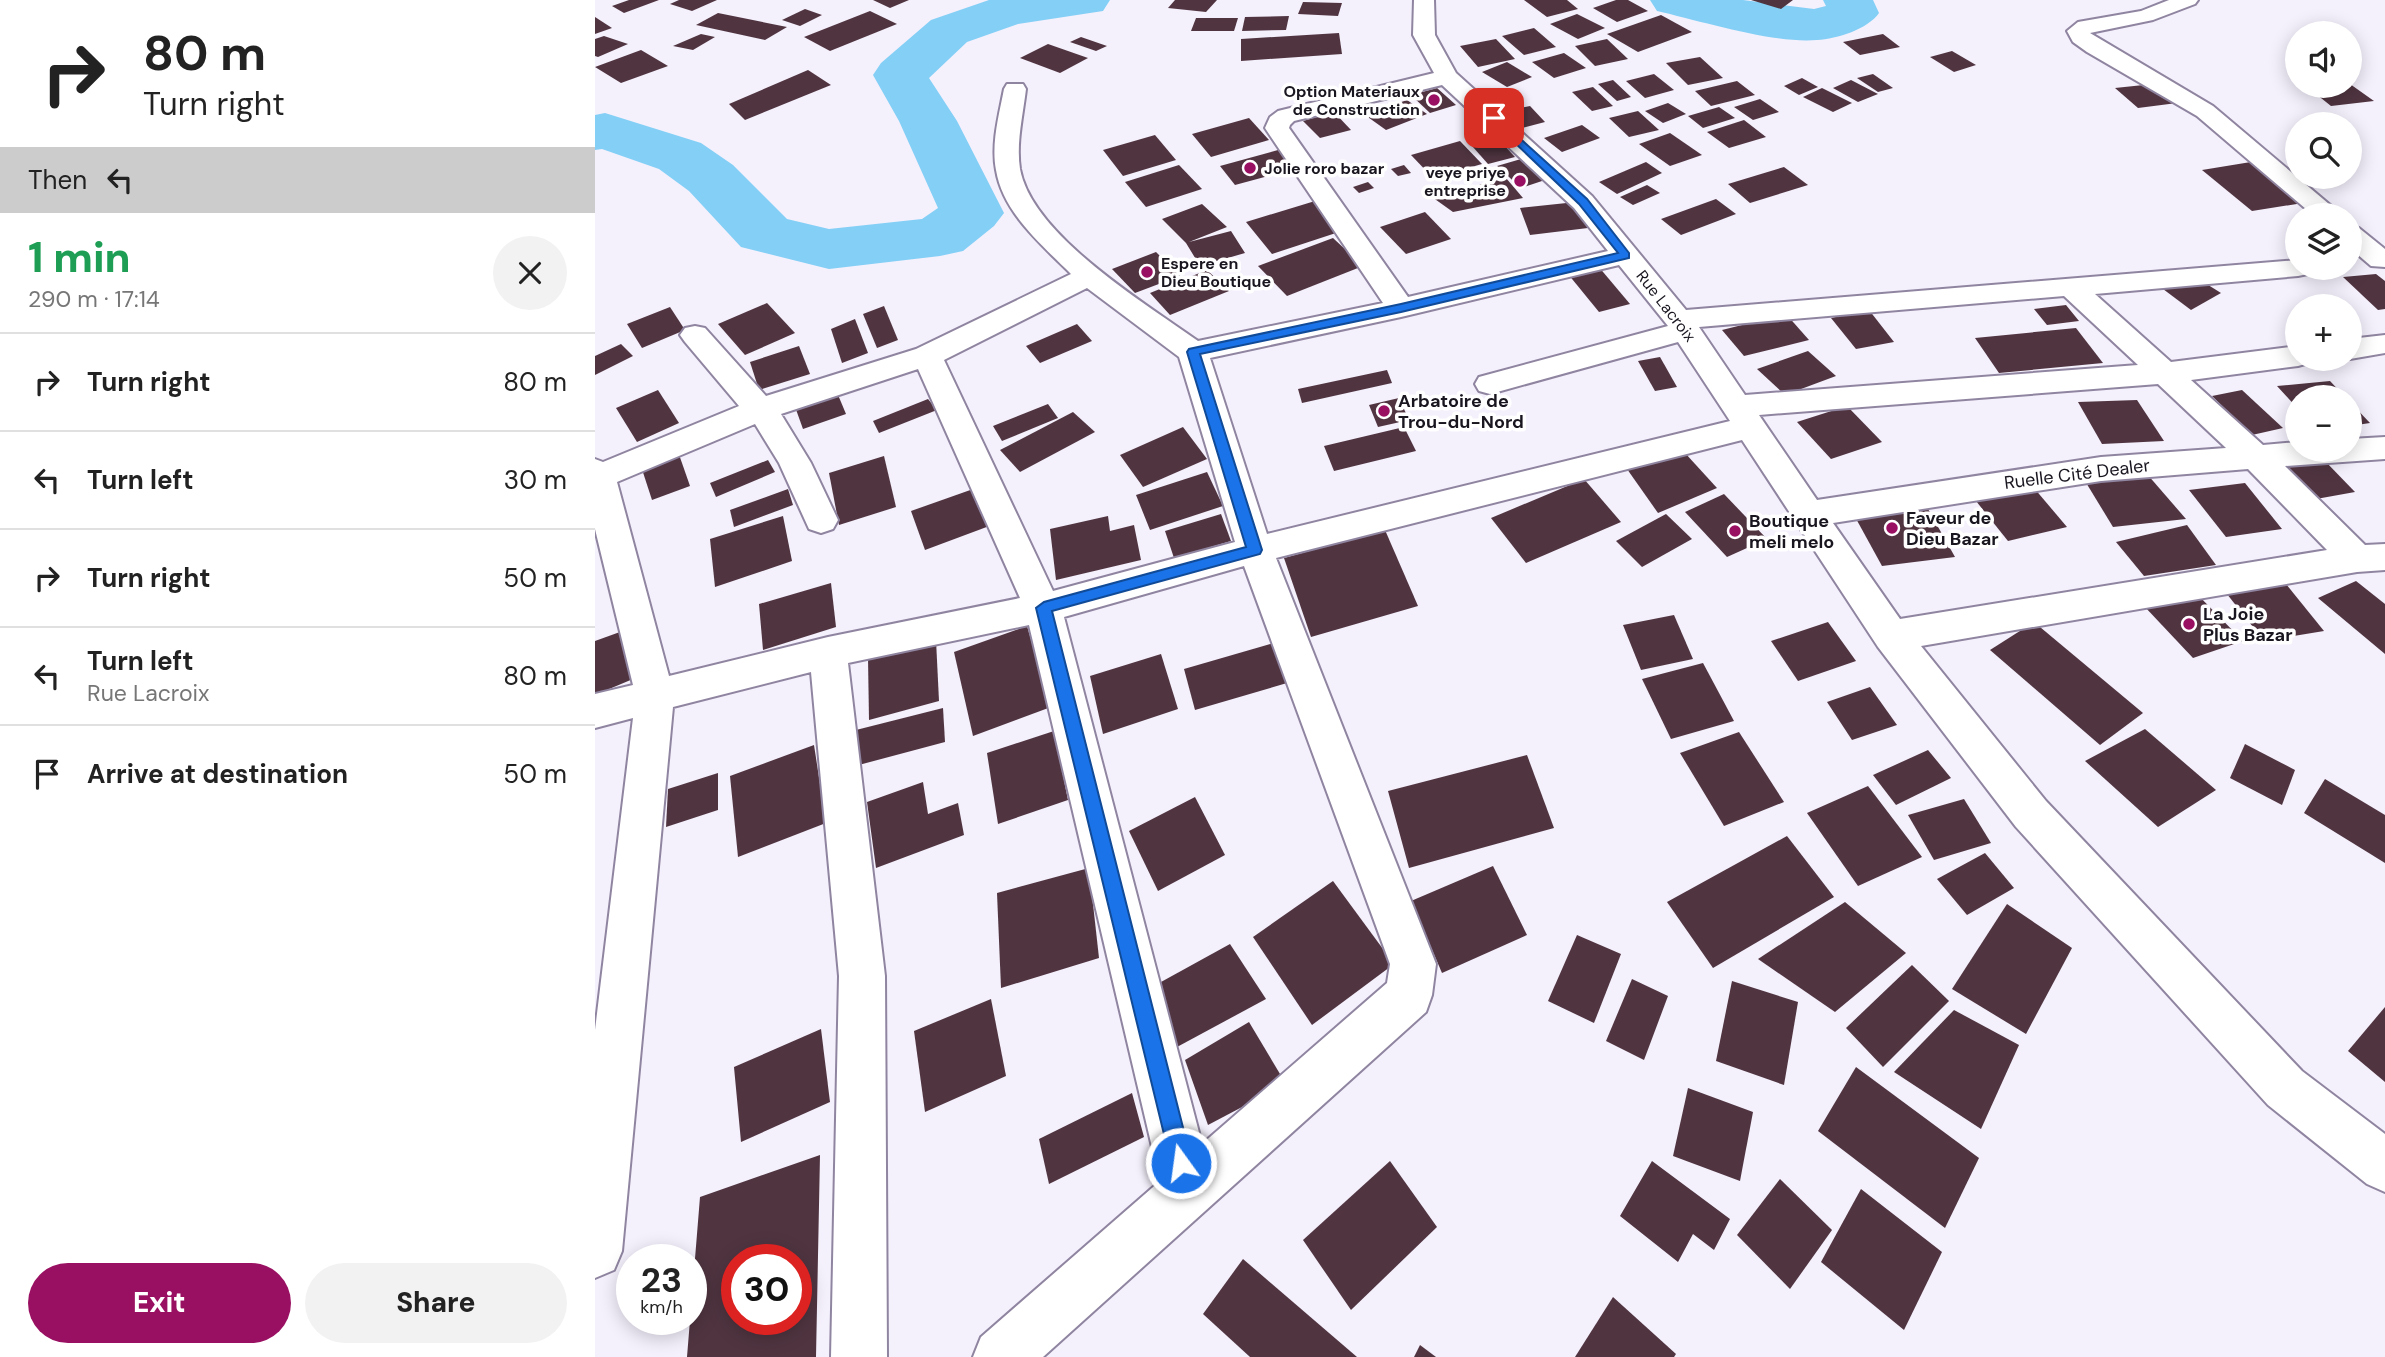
<!DOCTYPE html>
<html lang="en">
<head>
<meta charset="utf-8">
<style>
  :root { --surface:#fff; --page:#f2f2f2; --text:#222; --muted:#767676; --line:#e0e0e0; --accent:#990f61 }
  body { margin:0; font-family:"DM Sans",sans-serif; background:var(--page); color:var(--text); height:100vh; display:flex; flex-direction:column; font-size:26px; white-space:nowrap }
  * { box-sizing:border-box; margin:0 }
  p { font-size:23px; color:var(--muted) }
  .icon { flex:none; width:38px; height:38px; fill:none; stroke:currentColor; stroke-width:2; stroke-linecap:round; stroke-linejoin:round }
  .map { position:relative; flex:1; overflow:hidden }
  .drawer { display:flex; flex-direction:column; background:var(--surface); width:595px }
  .drawer>* { flex:none }
  .banner { background:#fff; color:var(--text); overflow:hidden }
  .controls { position:absolute; left:1690px; top:21px; display:grid; gap:14px }
  .controls a { display:grid; place-items:center; width:77px; height:77px; border-radius:50%; background:var(--surface); box-shadow:0 4px 18px #0003; font-size:35px }
  .speed { position:absolute; left:21px; top:1244px; display:flex; gap:14px; font-size:35px; font-weight:700; text-align:center }
  .speed>* { display:grid; place-content:center; width:91px; height:91px; border-radius:50%; background:var(--surface); box-shadow:0 4px 18px #0003; line-height:1 }
  .speed small { font-size:18px; font-weight:400 }
  .speed .limit { border:10px solid #d22; background:#fff; color:#111 }
  .pin { position:absolute; display:grid; place-items:center; width:60px; height:60px; color:#fff; margin:-30px; border-radius:14px; box-shadow:0 4px 10px #0006 }
  .me { position:absolute; width:77px; margin:-38px; rotate:346deg; stroke-linejoin:round; filter:drop-shadow(0 0 5px #0008) }
  .turn { display:flex; align-items:center; gap:24px; height:147px; padding:0 28px; font-size:32px }
  .turn .icon { width:91px; height:91px; stroke-width:2.5 }
  .turn b { display:block; font-size:49px; line-height:60px }
  .then { display:flex; align-items:center; height:66px; padding:0 28px; background:#0003; gap:14px; font-size:26px }
  .round { display:grid; place-items:center; flex:none; width:74px; height:74px; border-radius:37px; background:var(--page) }
  .head { display:flex; align-items:center; justify-content:space-between; height:119px; padding:0 28px }
  h1 { font-size:42px; font-weight:800; line-height:52px; color:#1e9e55 }
  .primary-button { display:flex; gap:14px; margin-top:auto; padding:14px 28px }
  .primary-button a { flex:1; height:80px; border-radius:42px; background:var(--accent); color:#fff; font-size:28px; font-weight:800; line-height:80px; text-align:center }
  .primary-button a+a { background:var(--page); color:var(--text) }
  ul { padding:0; list-style:none }
  li { display:flex; align-items:center; gap:21px; height:98px; padding:0 28px; border-top:2px solid var(--line) }
  li div { flex:1 }
  li b { display:block; font-size:26px }
  li em { font-style:normal }
  main { display:flex; flex:1; min-height:0 }
  .map>svg:first-child { display:block }
  .lines { fill:none; stroke-linecap:round; stroke-linejoin:round }
  .river { fill:#83cff6; fill-rule:evenodd }
  .building { fill:#503541; fill-rule:evenodd }
  .minor-casing { stroke:#9085a1; stroke-width:4 }
  .minor { fill:#fff; fill-rule:evenodd }
  .route { fill:#1a73e8; stroke:#114b97; stroke-width:2 }
  .poi-dot { fill:#990f61; stroke:#fff; stroke-width:2.5 }
  .labels { text-anchor:middle; dominant-baseline:central; stroke-width:7; stroke-linejoin:round; paint-order:stroke }
  .far-poi-label { font-size:16px; font-weight:bold; fill:#1a1620; stroke:#fff; text-anchor:end }
  .far-street-label { font-size:16px; fill:#1a1620; stroke:#fff }
  .poi-label { font-size:18px; font-weight:bold; fill:#1a1620; stroke:#fff; text-anchor:start }
  .street-label { font-size:18px; fill:#1a1620; stroke:#fff }
</style>
</head>
<body>
<main>
<section class="drawer">
<div class="banner">
<div class="turn"><svg class="icon" aria-label="right" viewBox="0 0 24 24"><path d="M7 20v-9h11M14 6l5 5-5 5"/></svg><div><b>80 m</b>Turn right</div></div>
<div class="then">Then<svg class="icon" aria-label="left" viewBox="0 0 24 24"><path d="M17 20v-9H6M10 6l-5 5 5 5"/></svg></div>
</div>
<div class="head"><div><h1>1 min</h1><p>290 m · 17:14</p></div><a class="round"><svg class="icon" aria-label="close" viewBox="0 0 24 24"><path d="M6 6l12 12M18 6L6 18"/></svg></a></div>
<ul>
<li><svg class="icon" aria-label="right" viewBox="0 0 24 24"><path d="M7 20v-9h11M14 6l5 5-5 5"/></svg><div><b>Turn right</b></div><em>80 m</em></li>
<li><svg class="icon" aria-label="left" viewBox="0 0 24 24"><path d="M17 20v-9H6M10 6l-5 5 5 5"/></svg><div><b>Turn left</b></div><em>30 m</em></li>
<li><svg class="icon" aria-label="right" viewBox="0 0 24 24"><path d="M7 20v-9h11M14 6l5 5-5 5"/></svg><div><b>Turn right</b></div><em>50 m</em></li>
<li><svg class="icon" aria-label="left" viewBox="0 0 24 24"><path d="M17 20v-9H6M10 6l-5 5 5 5"/></svg><div><b>Turn left</b><p>Rue Lacroix</p></div><em>80 m</em></li>
<li><svg class="icon" aria-label="arrive" viewBox="0 0 24 24"><path d="M6 21V4h12l-3 4 3 4H6"/></svg><div><b>Arrive at destination</b></div><em>50 m</em></li>
</ul>
<div class="primary-button"><a>Exit</a><a>Share</a></div>
</section>
<div class="map">
<svg width="1790" height="1357" viewBox="0 0 1790 1357">
  <rect width="100%" height="100%" fill="#f4f0fc"/>
  <g class="lines">
    <!-- river -->
    <g class="river">
      <polygon points="394,0 515,0 508,11 423,24 372,42 334,78 362,121 409,213 399,226 368,251 345,256 234,269 146,247 94,191 64,169 7,149 0,150 0,115 10,113 106,143 138,165 192,219 234,229 327,219 343,208 304,121 278,75 286,63 336,20"/>
      <path d="M1055,0H1148L1219,9L1231,6L1228,0H1278L1284,13C1273,29 1242,39 1222,40C1179,44 1106,21 1062,11Z"/>
    </g>
  </g>
  <!-- building -->
  <g class="building">
    <polygon points="34,0 64,0 29,13 17,6"/>
    <polygon points="84,0 122,0 97,11 75,4"/>
    <polygon points="278,0 314,0 295,8"/>
    <polygon points="580,0 622,0 611,12 573,8"/>
    <polygon points="929,0 972,0 983,9 952,17"/>
    <polygon points="1021,0 1033,0 1053,11 1022,22 998,8"/>
    <polygon points="1156,0 1198,0 1186,9"/>
    <polygon points="708,2 747,3 743,16 703,14"/>
    <polygon points="210,9 227,15 205,26 187,20"/>
    <polygon points="275,11 302,24 235,51 209,37"/>
    <polygon points="123,13 192,27 170,40 101,25"/>
    <polygon points="982,14 1010,28 983,39 955,24"/>
    <polygon points="1066,15 1097,32 1043,52 1012,34"/>
    <polygon points="694,16 691,30 647,31 650,17"/>
    <polygon points="0,17 17,28 0,34"/>
    <polygon points="601,18 643,18 639,31 596,31"/>
    <polygon points="939,28 961,47 929,55 907,36"/>
    <polygon points="744,33 747,54 646,61 646,39"/>
    <polygon points="106,34 120,37 98,50 78,46"/>
    <polygon points="1288,34 1305,47 1265,55 1248,42"/>
    <polygon points="9,36 33,44 3,57 0,56 0,39"/>
    <polygon points="486,37 512,46 501,51 475,42"/>
    <polygon points="901,39 920,59 883,67 865,46"/>
    <polygon points="1012,39 1033,59 1000,66 980,46"/>
    <polygon points="453,44 493,58 465,73 425,58"/>
    <polygon points="46,50 73,66 26,83 0,67"/>
    <polygon points="1357,51 1381,65 1359,72 1335,57"/>
    <polygon points="969,53 991,68 959,78 937,62"/>
    <polygon points="1105,57 1128,78 1093,85 1071,63"/>
    <polygon points="912,62 937,77 912,87 887,72"/>
    <polygon points="213,70 236,85 150,120 134,104"/>
    <polygon points="1059,74 1079,90 1050,98 1031,81"/>
    <polygon points="1278,74 1298,88 1283,92 1262,78"/>
    <polygon points="1207,78 1223,87 1204,95 1189,86"/>
    <polygon points="1018,80 1036,97 1022,101 1003,84"/>
    <polygon points="1256,80 1283,94 1263,102 1238,88"/>
    <polygon points="1142,81 1160,95 1116,106 1100,91"/>
    <polygon points="1558,84 1582,103 1543,108 1520,88"/>
    <polygon points="1755,84 1779,101 1736,106 1711,86"/>
    <polygon points="998,87 1018,106 997,111 977,92"/>
    <polygon points="842,88 861,105 835,113 816,95"/>
    <polygon points="1227,88 1257,103 1238,112 1208,97"/>
    <polygon points="1165,99 1184,112 1158,120 1139,107"/>
    <polygon points="812,100 832,114 791,130 770,115"/>
    <polygon points="1073,103 1091,114 1068,123 1050,111"/>
    <polygon points="935,106 950,122 927,128 912,111"/>
    <polygon points="1124,107 1140,118 1108,128 1093,116"/>
    <polygon points="1043,111 1064,130 1034,137 1014,118"/>
    <polygon points="739,112 756,130 725,138 708,121"/>
    <polygon points="654,118 674,140 616,157 597,134"/>
    <polygon points="1149,120 1171,137 1134,148 1112,132"/>
    <polygon points="987,125 1005,138 967,152 949,138"/>
    <polygon points="897,132 920,157 893,164 870,138"/>
    <polygon points="1075,133 1107,155 1075,166 1044,144"/>
    <polygon points="560,135 581,160 528,176 508,150"/>
    <polygon points="865,141 887,164 838,178 816,155"/>
    <polygon points="683,150 699,169 640,185 625,166"/>
    <polygon points="926,159 950,180 926,188 902,166"/>
    <polygon points="1662,161 1714,202 1657,211 1607,170"/>
    <polygon points="1051,162 1067,173 1022,194 1004,182"/>
    <polygon points="584,165 607,189 551,207 530,182"/>
    <polygon points="809,165 816,173 803,176 796,169"/>
    <polygon points="1189,167 1213,185 1155,203 1133,184"/>
    <polygon points="911,178 928,198 858,212 837,197"/>
    <polygon points="773,182 779,188 764,193 758,187"/>
    <polygon points="1052,185 1065,193 1038,205 1025,197"/>
    <polygon points="1121,199 1141,214 1086,235 1066,219"/>
    <polygon points="720,201 747,231 677,254 651,222"/>
    <polygon points="981,202 993,228 935,235 925,208"/>
    <polygon points="607,204 632,227 594,242 636,231 650,253 605,266 591,243 567,219"/>
    <polygon points="830,212 856,239 811,254 785,227"/>
    <polygon points="738,238 768,266 692,296 663,266"/>
    <polygon points="561,252 585,276 540,293 517,269"/>
    <polygon points="1003,266 1035,304 1004,312 973,274"/>
    <polygon points="612,270 634,291 575,315 555,293"/>
    <polygon points="1781,274 1790,281 1790,309 1783,310 1748,277"/>
    <polygon points="1602,278 1626,293 1596,310 1560,283"/>
    <polygon points="172,303 200,333 150,355 123,324"/>
    <polygon points="1471,305 1484,321 1452,325 1439,309"/>
    <polygon points="289,306 303,340 282,348 268,314"/>
    <polygon points="75,307 90,330 47,348 32,324"/>
    <polygon points="1274,310 1299,342 1261,349 1236,318"/>
    <polygon points="1191,314 1214,340 1149,356 1127,330"/>
    <polygon points="260,319 273,353 247,363 236,329"/>
    <polygon points="482,324 497,341 445,363 431,346"/>
    <polygon points="1481,328 1508,363 1404,373 1380,338"/>
    <polygon points="26,344 38,356 0,375 0,356"/>
    <polygon points="204,346 215,374 164,390 155,362"/>
    <polygon points="1213,351 1241,376 1190,395 1162,369"/>
    <polygon points="1065,357 1082,387 1060,391 1043,361"/>
    <polygon points="792,370 797,383 707,403 703,389"/>
    <polygon points="1735,381 1750,397 1703,397 1703,409 1682,386"/>
    <polygon points="63,390 84,423 42,442 21,408"/>
    <polygon points="241,390 251,414 208,429 199,404"/>
    <polygon points="1647,390 1688,428 1657,435 1617,396"/>
    <polygon points="804,398 814,420 783,427 774,405"/>
    <polygon points="333,399 342,410 284,433 278,421"/>
    <polygon points="1542,400 1569,441 1507,444 1483,402"/>
    <polygon points="1755,402 1775,423 1755,426"/>
    <polygon points="453,404 463,418 407,441 398,426"/>
    <polygon points="1252,406 1287,442 1236,459 1202,422"/>
    <polygon points="478,412 500,432 425,472 405,450"/>
    <polygon points="588,427 612,459 548,487 525,455"/>
    <polygon points="809,427 821,451 739,471 729,446"/>
    <polygon points="80,443 95,486 57,500 43,457"/>
    <polygon points="1090,453 1122,488 1063,513 1032,469"/>
    <polygon points="289,456 301,507 244,525 234,473"/>
    <polygon points="173,460 180,472 121,497 115,483"/>
    <polygon points="1729,460 1760,492 1710,501 1680,468"/>
    <polygon points="612,472 628,506 555,530 541,495"/>
    <polygon points="1552,474 1591,519 1518,527 1490,481"/>
    <polygon points="989,479 1026,522 931,563 896,518"/>
    <polygon points="1650,483 1687,529 1631,537 1594,490"/>
    <polygon points="381,488 397,525 330,550 316,511"/>
    <polygon points="1439,488 1472,527 1413,541 1381,501"/>
    <polygon points="193,489 198,505 139,527 135,510"/>
    <polygon points="1129,494 1172,539 1132,557 1090,512"/>
    <polygon points="1333,509 1360,557 1287,566 1259,515"/>
    <polygon points="626,514 636,541 579,558 570,531"/>
    <polygon points="1071,514 1097,539 1047,567 1021,541"/>
    <polygon points="188,516 197,561 120,587 115,539"/>
    <polygon points="513,516 515,531 539,525 546,560 461,580 455,529"/>
    <polygon points="1592,525 1621,565 1549,576 1521,542"/>
    <polygon points="790,530 823,606 716,637 689,558"/>
    <polygon points="1687,579 1729,631 1669,641 1628,589"/>
    <polygon points="1761,581 1790,604 1790,654 1723,598"/>
    <polygon points="236,583 241,627 168,650 164,604"/>
    <polygon points="1598,590 1648,641 1598,658 1549,606"/>
    <polygon points="1079,615 1098,659 1046,670 1028,625"/>
    <polygon points="1233,622 1261,661 1203,681 1176,641"/>
    <polygon points="1439,622 1548,713 1505,745 1395,650"/>
    <polygon points="432,626 456,707 378,736 359,652"/>
    <polygon points="36,628 45,676 0,695 0,641"/>
    <polygon points="341,640 344,701 274,720 273,658"/>
    <polygon points="679,643 692,683 600,710 589,669"/>
    <polygon points="566,654 583,709 508,734 495,676"/>
    <polygon points="1108,663 1139,721 1076,739 1047,679"/>
    <polygon points="1275,687 1302,725 1257,740 1232,702"/>
    <polygon points="348,708 350,742 260,766 261,730"/>
    <polygon points="1550,729 1621,790 1563,827 1490,761"/>
    <polygon points="459,731 473,800 403,824 392,753"/>
    <polygon points="1144,732 1189,802 1129,826 1085,753"/>
    <polygon points="1650,744 1700,770 1687,805 1635,778"/>
    <polygon points="219,745 231,823 143,857 135,776"/>
    <polygon points="1333,750 1356,778 1301,805 1278,775"/>
    <polygon points="932,755 959,828 814,868 793,791"/>
    <polygon points="123,773 123,810 71,827 73,789"/>
    <polygon points="1730,779 1790,815 1790,863 1709,813"/>
    <polygon points="328,782 333,814 363,803 369,835 281,868 272,802"/>
    <polygon points="1273,786 1327,857 1263,886 1212,813"/>
    <polygon points="600,797 630,855 563,891 534,831"/>
    <polygon points="1369,799 1396,843 1339,860 1313,815"/>
    <polygon points="1192,836 1239,897 1118,968 1072,902"/>
    <polygon points="1390,853 1419,888 1372,915 1342,879"/>
    <polygon points="898,866 932,935 847,973 816,901"/>
    <polygon points="494,868 504,958 406,988 402,893"/>
    <polygon points="738,881 799,964 717,1025 658,937"/>
    <polygon points="1250,902 1311,953 1240,1012 1163,959"/>
    <polygon points="1412,904 1477,948 1431,1034 1357,989"/>
    <polygon points="982,935 1026,954 999,1023 953,1001"/>
    <polygon points="635,944 671,999 582,1047 566,982"/>
    <polygon points="1317,965 1354,1001 1288,1067 1251,1028"/>
    <polygon points="1037,979 1073,996 1049,1060 1011,1041"/>
    <polygon points="1137,981 1203,1002 1189,1085 1121,1061"/>
    <polygon points="396,999 411,1076 330,1112 319,1031"/>
    <polygon points="1790,1007 1790,1082 1753,1051"/>
    <polygon points="1359,1010 1424,1045 1386,1129 1299,1072"/>
    <polygon points="654,1022 691,1084 613,1125 590,1060"/>
    <polygon points="226,1029 235,1102 146,1142 139,1067"/>
    <polygon points="1261,1067 1384,1158 1350,1228 1223,1131"/>
    <polygon points="1093,1088 1158,1112 1145,1181 1078,1156"/>
    <polygon points="537,1093 549,1137 454,1184 444,1139"/>
    <path d="M225,1155L221,1357H92L105,1197ZM142,1260H201V1320H142Z"/>
    <polygon points="795,1161 842,1227 756,1310 708,1240"/>
    <polygon points="1057,1161 1135,1219 1119,1250 1098,1234 1083,1262 1025,1216"/>
    <polygon points="1185,1179 1237,1230 1195,1289 1142,1235"/>
    <polygon points="1266,1189 1347,1252 1309,1330 1226,1262"/>
    <polygon points="648,1259 762,1357 655,1357 608,1314"/>
    <polygon points="1018,1297 1081,1354 1079,1357 980,1357"/>
    <polygon points="825,1345 841,1357 819,1357"/>
  </g>
  <g class="lines">
    <!-- minor casing -->
    <g class="minor-casing">
      <g id="minor">
        <path d="M819,0H839L840,35L861,73L997,196L1091,310L1703,260V268H1717L1713,274L1703,276L1500,294L1576,362L1703,346V359H1716L1714,363L1703,366L1596,380L1668,445L1703,442V450H1755V439L1790,437V459L1690,466L1770,545L1790,544V570L1762,572L1326,646L1451,801L1707,1071L1790,1134V1192L1772,1184L1673,1105L1421,827L1283,647L1147,440L681,558L841,964L837,995L831,1012L448,1357H378L386,1337L565,1181L434,625L253,663L290,976L292,1357H236L244,976L216,672L78,707L27,1251L19,1270L0,1278V1030L38,718L0,728V694L38,685L0,529V459L8,462L144,406L90,342L85,335L90,328L100,326L110,328L171,396L321,349L476,274C447,245 408,213 401,170C396,144 404,115 409,89L412,84H428L431,89C428,115 421,143 425,169C437,235 551,304 603,341L788,303L670,128L675,117L683,111L839,73L818,35ZM847,85L979,208L1013,251L813,297L694,128L695,125L699,121ZM1024,265L1073,326L884,377L880,384L884,391L895,394L1083,342L1135,421L672,534L615,358L806,317ZM492,288L584,357L640,542L458,591L349,360ZM1469,296L1543,365L1150,395L1104,327ZM323,369L425,598L233,637L74,676L22,482L160,424L184,463L214,529L226,533L238,529L243,520L216,463L186,414ZM1563,384L1631,448L1506,457L1222,500L1164,415ZM1653,469L1732,550L1305,619L1238,523L1506,481ZM649,566L795,964L792,983L607,1144L469,617Z"/>
        <polygon points="1574,0 1603,0 1600,4 1558,20 1495,33 1618,106 1747,215 1718,215 1602,116 1492,52 1478,42 1472,31 1483,22 1546,11"/>
        <polygon points="1755,226 1764,228 1790,249 1790,267 1776,266 1755,248"/>
        <polygon points="1790,335 1790,353 1755,359 1755,339"/>
      </g>
    </g>
    <!-- minor -->
    <use href="#minor" class="minor"/>
  </g>
  <!-- route -->
  <polygon class="route" points="899,115 992,199 1034,253 1034,258 806,312 605,354 667,550 665,554 457,611 597,1163 594,1170 586,1173 579,1170 576,1163 441,608 449,602 651,547 592,352 594,349 806,304 1023,253 984,204 896,120 894,118"/>
  <!-- markers -->
  <g class="poi-dot">
    <circle cx="839" cy="100" r="7"/>
    <circle cx="655" cy="168" r="7"/>
    <circle cx="925" cy="181" r="7"/>
    <circle cx="552" cy="272" r="7"/>
    <circle cx="789" cy="411" r="7"/>
    <circle cx="1297" cy="528" r="7"/>
    <circle cx="1140" cy="531" r="7"/>
    <circle cx="1594" cy="624" r="7"/>
  </g>
  <g class="labels">
    <!-- far-poi labels -->
    <g class="far-poi-label">
      <text x="825" y="91">Option Materiaux<tspan x="825" dy="18">de Construction</tspan></text>
      <text x="669" y="168" text-anchor="start">Jolie roro bazar</text>
      <text x="911" y="172">veye priye<tspan x="911" dy="18">entreprise</tspan></text>
      <text x="566" y="263" text-anchor="start">Espere en<tspan x="566" dy="18">Dieu Boutique</tspan></text>
    </g>
    <!-- far-street labels -->
    <g class="far-street-label">
      <text transform="translate(1071 306) rotate(52)">Rue Lacroix</text>
    </g>
    <!-- poi labels -->
    <g class="poi-label">
      <text x="803" y="401">Arbatoire de<tspan x="803" dy="21">Trou-du-Nord</tspan></text>
      <text x="1311" y="518">Faveur de<tspan x="1311" dy="21">Dieu Bazar</tspan></text>
      <text x="1154" y="521">Boutique<tspan x="1154" dy="21">meli melo</tspan></text>
      <text x="1608" y="614">La Joie<tspan x="1608" dy="21">Plus Bazar</tspan></text>
    </g>
    <!-- street labels -->
    <g class="street-label">
      <text transform="translate(1482 474) rotate(-7)">Ruelle Cité Dealer</text>
    </g>
  </g>
</svg>
<div class="controls">
<a><svg class="icon" aria-label="sound" viewBox="0 0 24 24"><path d="M4 9h4l5-4v14l-5-4H4zM17 9q2 3 0 6"/></svg></a>
<a><svg class="icon" aria-label="search" viewBox="0 0 24 24"><circle cx="10" cy="10" r="6"/><path d="M15 15l6 6"/></svg></a>
<a><svg class="icon" aria-label="layers" viewBox="0 0 24 24"><path d="M12 4l9 5-9 5-9-5zM3 14l9 5 9-5"/></svg></a>
<a>+</a>
<a>−</a>
</div>
<div class="speed"><div>23<small>km/h</small></div><div class="limit">30</div></div>
<div class="pin" style="left:899px;top:118px;background:#d93025"><svg class="icon" aria-label="arrive" viewBox="0 0 24 24"><path d="M6 21V4h12l-3 4 3 4H6"/></svg></div>
<svg class="me" style="left:586px;top:1163px" viewBox="-20 -20 40 40"><circle r="17" fill="#1a73e8" stroke="#fff" stroke-width="3"/><path d="M0-11L8 9 0 5-8 9z" fill="#fff"/></svg>
</div>
</main>
</body>
</html>
